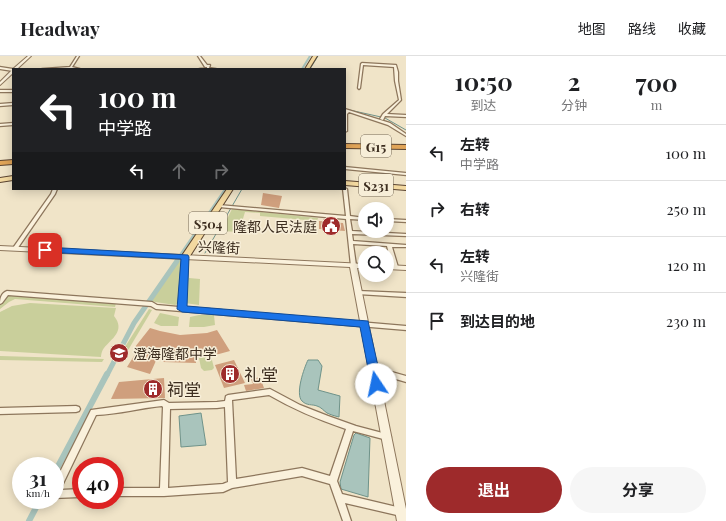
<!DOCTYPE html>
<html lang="zh">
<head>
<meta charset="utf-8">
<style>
  :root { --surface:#fff; --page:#f6f6f6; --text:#202124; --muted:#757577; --line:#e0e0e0; --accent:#9e2a2b }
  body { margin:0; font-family:"Playfair Display","Noto Sans SC",serif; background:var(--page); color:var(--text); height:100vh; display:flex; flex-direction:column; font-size:15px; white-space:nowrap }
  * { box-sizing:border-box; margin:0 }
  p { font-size:13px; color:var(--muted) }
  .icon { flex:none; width:22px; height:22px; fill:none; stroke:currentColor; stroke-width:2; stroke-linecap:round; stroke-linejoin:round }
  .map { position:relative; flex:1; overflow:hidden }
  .panel { display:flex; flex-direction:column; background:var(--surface); width:320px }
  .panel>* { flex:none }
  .banner { position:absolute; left:12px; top:12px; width:334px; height:122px; border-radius:0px; box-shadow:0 2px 10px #0003; background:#202124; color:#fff; overflow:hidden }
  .buttons { position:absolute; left:358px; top:146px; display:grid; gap:8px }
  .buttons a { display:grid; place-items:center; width:36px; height:36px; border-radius:50%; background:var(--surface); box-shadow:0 2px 10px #0003; font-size:20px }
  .speed { position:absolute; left:12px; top:401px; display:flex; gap:8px; font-size:20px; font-weight:700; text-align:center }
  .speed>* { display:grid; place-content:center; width:52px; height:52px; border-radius:50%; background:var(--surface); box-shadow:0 2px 10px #0003; line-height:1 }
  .speed small { font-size:10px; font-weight:400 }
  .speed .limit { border:6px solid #d22; background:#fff; color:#111 }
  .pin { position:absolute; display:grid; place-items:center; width:34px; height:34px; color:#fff; margin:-17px; border-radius:8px; box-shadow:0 2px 6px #0006 }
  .me { position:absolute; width:44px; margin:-22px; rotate:349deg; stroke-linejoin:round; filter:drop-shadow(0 0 3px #0008) }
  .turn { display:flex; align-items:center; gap:14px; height:84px; padding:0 20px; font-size:18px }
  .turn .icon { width:52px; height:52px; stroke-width:2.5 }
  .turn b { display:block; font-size:28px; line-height:34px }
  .lanes { display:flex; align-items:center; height:38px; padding:0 20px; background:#0003; justify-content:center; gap:20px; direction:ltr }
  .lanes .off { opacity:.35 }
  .eta { display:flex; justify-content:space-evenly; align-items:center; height:68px; text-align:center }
  .eta b { font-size:24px; font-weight:700; line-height:28px }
  .cta { display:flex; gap:8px; margin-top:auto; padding:8px 20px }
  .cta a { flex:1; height:46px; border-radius:24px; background:var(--accent); color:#fff; font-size:16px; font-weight:700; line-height:46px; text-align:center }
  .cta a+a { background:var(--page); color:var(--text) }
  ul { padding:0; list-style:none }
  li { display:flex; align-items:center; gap:12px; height:56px; padding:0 20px; border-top:1px solid var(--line) }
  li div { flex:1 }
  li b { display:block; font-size:15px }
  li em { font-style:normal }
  header { display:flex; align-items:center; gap:24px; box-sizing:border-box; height:56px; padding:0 20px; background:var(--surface); border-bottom:1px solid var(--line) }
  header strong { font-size:19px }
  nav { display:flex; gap:22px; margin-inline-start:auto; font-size:14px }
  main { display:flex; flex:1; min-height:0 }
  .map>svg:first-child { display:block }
  .green { fill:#c9cf9b }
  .water { fill:#a9c4bc; stroke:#6f938a }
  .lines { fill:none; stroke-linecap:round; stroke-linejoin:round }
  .stream { stroke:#6f938a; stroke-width:1 }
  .canal-far3 { stroke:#a9c4bc; stroke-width:2 }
  .canal-far2 { stroke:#a9c4bc; stroke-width:3.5 }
  .canal-far1 { stroke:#a9c4bc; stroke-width:5 }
  .canal { stroke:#a9c4bc; stroke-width:6 }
  .building { fill:#cf9f7d }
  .minor-casing { stroke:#8d765c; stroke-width:2.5 }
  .tertiary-casing { stroke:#8d765c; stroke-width:2 }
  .primary-casing { stroke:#5b4430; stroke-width:2 }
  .motorway-casing { stroke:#5b4430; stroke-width:2 }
  .minor { fill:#faf1dc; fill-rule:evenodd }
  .tertiary { fill:#faf1dc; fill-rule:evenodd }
  .primary { fill:#f3d9a0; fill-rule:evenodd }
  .motorway { fill:#e0a458; fill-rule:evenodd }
  .route { fill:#1a73e8; stroke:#114b97 }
  .labels { text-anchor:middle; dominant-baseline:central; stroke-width:3; stroke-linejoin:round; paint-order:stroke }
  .shield { fill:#f7eed8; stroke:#756857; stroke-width:1 }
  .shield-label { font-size:13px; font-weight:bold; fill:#3d2e20 }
  .poi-label { font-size:14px; fill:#3d2e20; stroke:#f7eed8; text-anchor:end }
  .street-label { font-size:14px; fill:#3d2e20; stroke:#f7eed8 }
  .near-poi-label { font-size:17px; fill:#3d2e20; stroke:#f7eed8; text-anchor:start }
</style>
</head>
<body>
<header>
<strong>Headway</strong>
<nav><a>地图</a><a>路线</a><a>收藏</a></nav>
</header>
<main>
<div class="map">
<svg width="406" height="465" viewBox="0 0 406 465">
  <rect width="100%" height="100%" fill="#f0e4c8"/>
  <!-- green -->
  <g class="green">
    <polygon points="232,153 318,162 317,165 260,160 260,157 245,156 239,176 221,175"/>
    <polygon points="178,203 182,203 180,247 175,249 149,245"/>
    <polygon points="186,205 189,205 189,222 200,223 199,249 185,247"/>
    <polygon points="9,238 116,247 115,251 15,243 9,246 0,253 0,249"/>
    <path d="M30,247L116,252L114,260C126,275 111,283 104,292C102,294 101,299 101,301L0,295V256L12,250Z"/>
    <polygon points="149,253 152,254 121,306 116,305"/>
    <polygon points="160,257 179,261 178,270 161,270 154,267"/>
    <polygon points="199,259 214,259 215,269 204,271 189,271 190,261"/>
    <polygon points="0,300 104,303 102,306 0,304"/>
    <polygon points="211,300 214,312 212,314 204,315 201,312 199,302"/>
  </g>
  <!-- water -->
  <g class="water">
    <path d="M308,304H318L322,310L318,334L340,340L339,361C335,360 331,359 327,357C324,355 321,351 317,350C312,348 307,350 302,345C295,338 304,312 308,304Z"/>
    <polygon points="201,357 206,389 181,391 179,360"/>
    <polygon points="356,377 370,382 368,441 341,433 340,426 354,379"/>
  </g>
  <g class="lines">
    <!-- stream -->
    <g class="stream">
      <polyline points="310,13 318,0"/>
      <polyline points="345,53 381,61"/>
      <polyline points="385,62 406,74"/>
      <polyline points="205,197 242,133"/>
    </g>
    <!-- canal-far3 -->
    <polyline class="canal-far3" points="302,13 310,0"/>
    <!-- canal-far2 -->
    <polyline class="canal-far2" points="176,206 226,133"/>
    <!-- canal-far1 -->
    <polyline class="canal-far1" points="107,319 134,267 177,205"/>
    <!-- canal -->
    <g class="canal">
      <polyline points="55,416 107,318"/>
      <polyline points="29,465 40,444"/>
    </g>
  </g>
  <!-- building -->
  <g class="building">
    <polygon points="263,137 282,140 279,152 261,149"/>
    <polygon points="319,165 343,167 345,175 319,173"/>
    <polygon points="150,272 160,275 180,279 207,277 217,274 230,295 219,298 196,301 196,307 163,306 166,299 159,298 150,318 127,311 139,292 135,291"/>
    <polygon points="234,304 245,327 224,332 215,309"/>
    <polygon points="260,321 264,332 246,335 244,329 253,328 251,323"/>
    <polygon points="164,322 165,342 111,343 119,326"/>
  </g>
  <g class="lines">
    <!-- minor casing -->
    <g class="minor-casing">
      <g id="minor">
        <polygon points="77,0 79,0 72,11 80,13 68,12 42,13 70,11"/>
        <polygon points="198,0 200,0 207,9 210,9 209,12 216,13 199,13 207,12 207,11 205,11"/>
        <polygon points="362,7 396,9 398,16 398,25 401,44 387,58 406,59 406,61 385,60 383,64 380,63 383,58 399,44 395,25 394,11 363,9 360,32 359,33 358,32 361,8"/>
        <polygon points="0,11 13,13 13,15 0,13"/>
        <rect x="0" y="34" width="13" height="2"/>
        <polygon points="13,47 13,49 0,50 0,48"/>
        <polygon points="345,53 390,67 406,78 406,80 388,69 349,56 347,58 347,75 345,76 345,56 346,55 345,55"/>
        <polygon points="13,67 13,69 0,70 0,68"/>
        <polygon points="345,111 406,117 406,119 345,113"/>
        <polygon points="345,132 347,133 350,160 365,162 365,164 350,163 352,175 406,178 406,180 352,178 353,185 406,189 406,191 392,191 398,211 397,212 393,212 392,211 387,190 353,188 356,209 355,210 351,210 346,163 219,151 217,150 219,149 346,160 343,133 345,133"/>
        <polygon points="53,133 57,133 55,138 17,193 13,193 13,192 51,138"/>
        <polygon points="387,163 406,164 406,166 387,165"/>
        <path d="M185,199L188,201L185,251L406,270V274L156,253L151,250L8,239L2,247L0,248C0,243 1,237 7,235L152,246L157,249L179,251L182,201Z"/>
        <polygon points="359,235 406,237 406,241 357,238 356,237 357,236"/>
        <polygon points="374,311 406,320 406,326 372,316 371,314 372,312"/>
        <path d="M270,333L300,349L328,360L356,370L390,379L391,381L390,383L387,384L353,375L337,425L342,438L401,452L404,453L405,456L404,459L401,460L345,447L351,465H343L330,428L302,420L232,432L223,436L164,440H115V432H160L163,351L162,350C140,352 119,358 96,359L60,434L81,433V441L55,442V426L91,354L164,344L169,347L217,346L225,345L226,340L228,339ZM269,339C293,353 319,364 346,373L330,420L302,412L236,423L232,344ZM225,351L228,426L223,428L168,432L170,353L217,352Z"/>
        <polygon points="76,350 79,351 80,353 79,355 76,356 0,358 0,352"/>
      </g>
    </g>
    <!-- tertiary casing -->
    <g class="tertiary-casing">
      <g id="tertiary">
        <polygon points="28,0 31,0 17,13 13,13"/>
        <polygon points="12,14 13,14 13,17 0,29 0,26"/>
        <polygon points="0,190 365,208 365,212 357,212 406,453 406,465 397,465 350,211 0,194"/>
        <polygon points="387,209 406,210 406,214 387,213"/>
      </g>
    </g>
    <!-- primary casing -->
    <g class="primary-casing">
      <g id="primary">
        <polygon points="313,0 317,0 309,13 305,13"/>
        <polygon points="13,120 13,124 0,126 0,122"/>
        <polygon points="345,125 406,130 406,134 345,129"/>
        <polygon points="227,133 233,133 188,203 182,203 181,201"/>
      </g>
    </g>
    <!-- motorway casing -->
    <g class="motorway-casing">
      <g id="motorway">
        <polygon points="345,88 406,89 406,93 345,92"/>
        <polygon points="13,104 13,108 0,109 0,105"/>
      </g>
    </g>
    <!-- minor -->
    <use href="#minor" class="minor"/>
    <!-- tertiary -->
    <use href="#tertiary" class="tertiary"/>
    <!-- primary -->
    <use href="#primary" class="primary"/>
    <!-- motorway -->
    <use href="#motorway" class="motorway"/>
  </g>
  <!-- route -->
  <polygon class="route" points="45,191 188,199 189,201 187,250 368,265 382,328 380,331 376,332 372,331 371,328 360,271 182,256 177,253 181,203 42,196 41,194"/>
  <!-- icons -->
  <defs>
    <g id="civic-disc" transform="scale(1)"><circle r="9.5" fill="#9e2a2b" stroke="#f7eed8"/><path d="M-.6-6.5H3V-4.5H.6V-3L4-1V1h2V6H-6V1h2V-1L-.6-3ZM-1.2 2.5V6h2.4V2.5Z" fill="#fff"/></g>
    <g id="school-disc" transform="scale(1)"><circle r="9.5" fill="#9e2a2b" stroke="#f7eed8"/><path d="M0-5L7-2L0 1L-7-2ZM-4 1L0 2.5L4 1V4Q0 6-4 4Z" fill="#fff"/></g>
    <g id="building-disc" transform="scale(1)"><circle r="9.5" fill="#9e2a2b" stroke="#f7eed8"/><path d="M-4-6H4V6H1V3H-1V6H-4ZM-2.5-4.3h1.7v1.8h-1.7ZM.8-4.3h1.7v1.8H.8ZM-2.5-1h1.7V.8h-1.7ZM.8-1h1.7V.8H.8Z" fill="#fff"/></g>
  </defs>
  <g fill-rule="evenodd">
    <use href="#civic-disc" x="331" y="170"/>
    <use href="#school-disc" x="119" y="297"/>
    <use href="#building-disc" x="230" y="318"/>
    <use href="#building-disc" x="153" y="333"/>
  </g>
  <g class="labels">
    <!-- shield labels -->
    <g class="shield">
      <rect x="361" y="79" width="30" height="22" rx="3"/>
      <rect x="359" y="118" width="34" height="22" rx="3"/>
      <rect x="189" y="156" width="38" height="22" rx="3"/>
    </g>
    <g class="shield-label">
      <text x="376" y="90">G15</text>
      <text x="376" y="129">S231</text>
      <text x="208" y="167">S504</text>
    </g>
    <!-- poi labels -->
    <g class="poi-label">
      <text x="317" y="170">隆都人民法庭</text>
      <text x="133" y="297" text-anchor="start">澄海隆都中学</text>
    </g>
    <!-- street labels -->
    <g class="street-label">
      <text transform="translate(219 191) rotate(3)">兴隆街</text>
    </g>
    <!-- near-poi labels -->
    <g class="near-poi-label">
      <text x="244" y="318">礼堂</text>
      <text x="167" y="333">祠堂</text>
    </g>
  </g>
</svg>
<div class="buttons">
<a><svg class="icon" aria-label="sound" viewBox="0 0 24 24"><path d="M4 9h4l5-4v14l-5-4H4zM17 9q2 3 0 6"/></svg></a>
<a><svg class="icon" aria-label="search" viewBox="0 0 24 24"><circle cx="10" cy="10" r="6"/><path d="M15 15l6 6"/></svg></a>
</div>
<div class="speed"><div>31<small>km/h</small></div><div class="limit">40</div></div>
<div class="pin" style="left:45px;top:194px;background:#d93025"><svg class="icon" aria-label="arrive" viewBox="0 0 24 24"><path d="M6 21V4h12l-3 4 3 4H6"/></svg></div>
<svg class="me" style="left:376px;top:328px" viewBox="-20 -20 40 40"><circle r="19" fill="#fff"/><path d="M0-13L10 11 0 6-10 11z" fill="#1a73e8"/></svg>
<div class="banner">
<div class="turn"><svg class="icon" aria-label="left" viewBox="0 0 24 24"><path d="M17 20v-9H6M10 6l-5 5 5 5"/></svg><div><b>100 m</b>中学路</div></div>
<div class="lanes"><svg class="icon" aria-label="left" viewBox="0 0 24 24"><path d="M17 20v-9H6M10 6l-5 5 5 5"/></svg><svg class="icon off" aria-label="ahead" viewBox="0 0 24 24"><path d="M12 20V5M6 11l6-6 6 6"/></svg><svg class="icon off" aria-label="right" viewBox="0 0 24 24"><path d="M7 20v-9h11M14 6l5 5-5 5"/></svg></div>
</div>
</div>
<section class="panel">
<div class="eta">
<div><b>10:50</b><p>到达</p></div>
<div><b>2</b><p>分钟</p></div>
<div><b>700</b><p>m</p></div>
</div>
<ul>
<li><svg class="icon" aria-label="left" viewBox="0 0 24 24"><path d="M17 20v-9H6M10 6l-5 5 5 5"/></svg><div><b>左转</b><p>中学路</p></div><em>100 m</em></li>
<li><svg class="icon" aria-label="right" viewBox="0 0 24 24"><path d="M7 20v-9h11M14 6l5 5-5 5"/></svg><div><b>右转</b></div><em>250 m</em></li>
<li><svg class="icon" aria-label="left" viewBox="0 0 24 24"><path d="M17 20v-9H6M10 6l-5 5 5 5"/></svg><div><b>左转</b><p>兴隆街</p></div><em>120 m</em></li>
<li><svg class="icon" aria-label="arrive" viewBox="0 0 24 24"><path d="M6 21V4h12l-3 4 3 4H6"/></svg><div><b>到达目的地</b></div><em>230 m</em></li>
</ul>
<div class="cta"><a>退出</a><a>分享</a></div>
</section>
</main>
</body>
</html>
